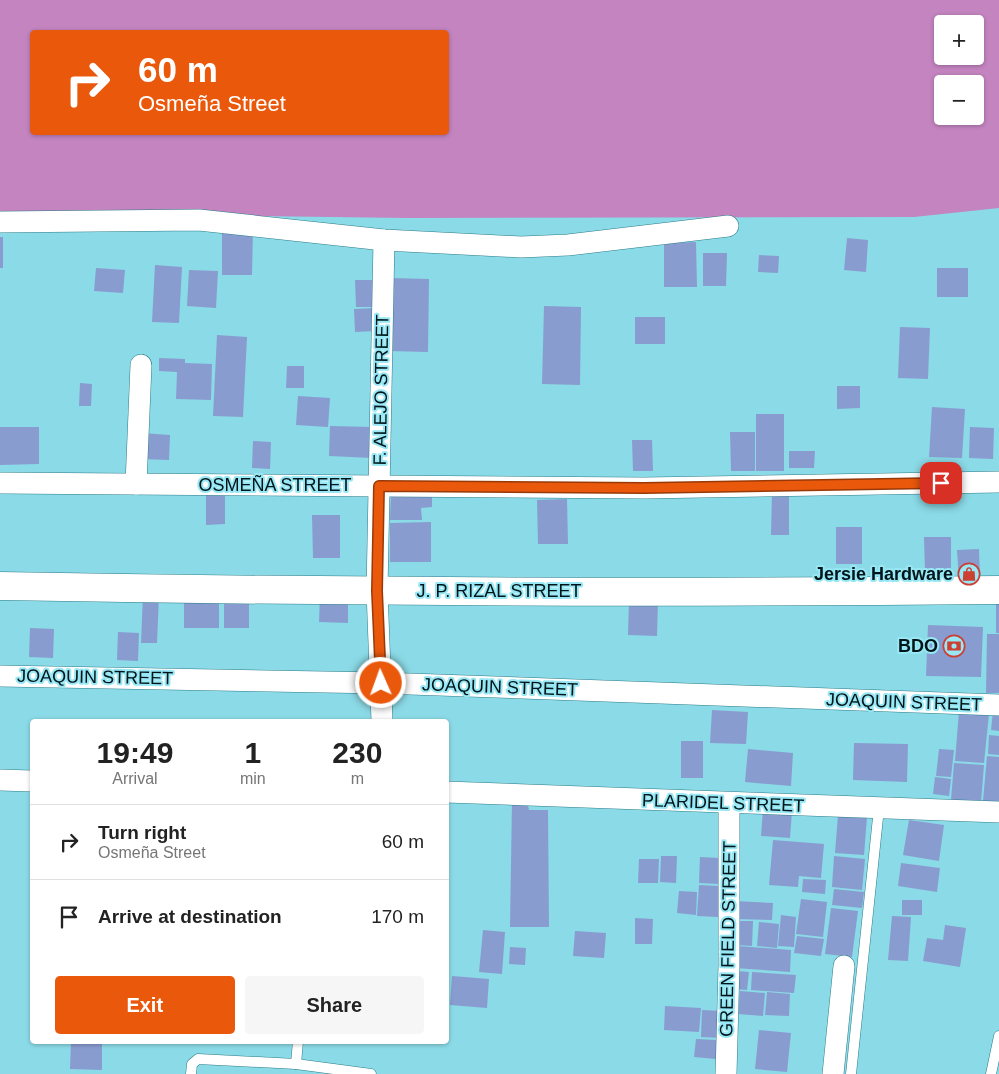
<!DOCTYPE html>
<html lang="en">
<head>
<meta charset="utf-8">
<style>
  :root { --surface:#fff; --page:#f6f6f6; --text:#222; --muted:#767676; --line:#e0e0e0; --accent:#ea580c }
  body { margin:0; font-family:Arial,sans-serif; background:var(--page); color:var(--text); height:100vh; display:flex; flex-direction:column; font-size:19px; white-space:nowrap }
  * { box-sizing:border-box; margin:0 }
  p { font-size:16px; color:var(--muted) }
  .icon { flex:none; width:28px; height:28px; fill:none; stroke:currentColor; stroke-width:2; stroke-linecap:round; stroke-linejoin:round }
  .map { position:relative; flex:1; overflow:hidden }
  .sheet { position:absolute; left:30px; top:719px; width:419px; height:325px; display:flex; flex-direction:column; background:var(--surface); border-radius:5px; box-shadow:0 1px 4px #0004 }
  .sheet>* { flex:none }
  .banner { position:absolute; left:30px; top:30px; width:419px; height:105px; border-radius:5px; box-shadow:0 1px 4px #0004; background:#ea580c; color:#fff; overflow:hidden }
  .fabs { position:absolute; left:934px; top:15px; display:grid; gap:10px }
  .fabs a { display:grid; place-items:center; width:50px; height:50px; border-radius:5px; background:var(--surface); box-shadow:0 1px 4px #0004; font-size:25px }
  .pin { position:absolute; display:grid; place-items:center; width:42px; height:42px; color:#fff; margin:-21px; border-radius:10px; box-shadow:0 2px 8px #0006 }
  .me { position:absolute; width:55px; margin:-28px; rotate:358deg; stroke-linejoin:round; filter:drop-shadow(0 0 4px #0008) }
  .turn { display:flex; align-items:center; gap:18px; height:105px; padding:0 25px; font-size:22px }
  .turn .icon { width:65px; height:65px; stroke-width:2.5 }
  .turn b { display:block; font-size:35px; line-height:42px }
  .eta { display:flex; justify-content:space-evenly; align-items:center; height:85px; text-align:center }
  .eta b { font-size:30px; font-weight:800; line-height:35px }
  .cta { display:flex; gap:10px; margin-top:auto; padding:10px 25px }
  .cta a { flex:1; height:58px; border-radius:5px; background:var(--accent); color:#fff; font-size:20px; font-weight:800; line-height:58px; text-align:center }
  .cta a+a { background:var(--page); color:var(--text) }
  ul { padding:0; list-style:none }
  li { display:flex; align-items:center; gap:15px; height:75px; padding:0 25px; border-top:1px solid var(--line) }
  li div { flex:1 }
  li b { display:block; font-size:19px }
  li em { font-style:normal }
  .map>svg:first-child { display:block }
  .water { fill:#c384c0; fill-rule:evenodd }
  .building { fill:#899cd0 }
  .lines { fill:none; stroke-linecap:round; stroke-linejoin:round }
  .service-casing { stroke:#2a7d89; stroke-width:11 }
  .minor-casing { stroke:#2a7d89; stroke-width:22 }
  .secondary-casing { stroke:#2a7d89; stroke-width:29 }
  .service { stroke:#fff; stroke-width:10 }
  .minor { stroke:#fff; stroke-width:21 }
  .secondary { stroke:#fff; stroke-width:28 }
  .route-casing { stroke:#983908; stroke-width:12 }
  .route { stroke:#ea580c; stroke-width:9 }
  .labels { text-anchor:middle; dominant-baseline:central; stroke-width:4; stroke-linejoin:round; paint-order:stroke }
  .street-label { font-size:18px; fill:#001519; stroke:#98e7f4 }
  .poi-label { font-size:18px; font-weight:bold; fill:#001519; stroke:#98e7f4; text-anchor:end }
</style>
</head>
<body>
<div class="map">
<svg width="999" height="1074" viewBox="0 0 999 1074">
  <rect width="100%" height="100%" fill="#8bdae7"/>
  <!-- water -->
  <path class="water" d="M0,0H999V208L914,217L408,218L0,213ZM942,24H975V56H942ZM32,32H446V132H32ZM942,84H975V116H942Z"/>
  <!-- building -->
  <g class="building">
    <polygon points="222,229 253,229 252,275 222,275"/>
    <rect x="0" y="237" width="3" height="31"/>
    <polygon points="847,238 868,240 866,272 844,270"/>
    <polygon points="696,242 697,287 664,287 664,243"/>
    <polygon points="703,253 727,253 726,286 703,286"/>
    <polygon points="759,255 779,256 778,273 758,272"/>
    <polygon points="155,265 182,267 179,323 152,322"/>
    <polygon points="96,268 125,270 123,293 94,291"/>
    <rect x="937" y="268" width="31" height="29"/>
    <polygon points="189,270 218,271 216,308 187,306"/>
    <polygon points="390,278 429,279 428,352 388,351"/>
    <polygon points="355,280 377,280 377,307 356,307"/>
    <polygon points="544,306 581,307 580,385 542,384"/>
    <polygon points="375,308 376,331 355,332 354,309"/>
    <rect x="635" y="317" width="30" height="27"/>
    <polygon points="900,327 930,328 928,379 898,378"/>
    <polygon points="217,335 247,337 243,417 213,416"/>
    <polygon points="159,358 185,359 185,363 212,364 211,400 176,399 177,372 159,371"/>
    <polygon points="287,366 304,366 304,388 286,388"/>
    <polygon points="80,383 92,384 91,406 79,406"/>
    <polygon points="837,386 860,386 860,408 837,409"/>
    <polygon points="298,396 330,398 328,427 296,425"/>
    <polygon points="932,407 965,409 962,458 929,457"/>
    <rect x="756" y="414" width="28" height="57"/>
    <polygon points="330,426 373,427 372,458 329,456"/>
    <polygon points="0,427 39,427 39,464 0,465"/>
    <polygon points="970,427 994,428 993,459 969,458"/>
    <polygon points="730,432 755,432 755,471 731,471"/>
    <polygon points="141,433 170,435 169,460 140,459"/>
    <polygon points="632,440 652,440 653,471 633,471"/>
    <polygon points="253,441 271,442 270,469 252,468"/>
    <polygon points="789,451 815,451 814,468 789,468"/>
    <polygon points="772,491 789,491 789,535 771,535"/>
    <polygon points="206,492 225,492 225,524 206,525"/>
    <polygon points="391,492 432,493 432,507 421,508 422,520 390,520"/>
    <polygon points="567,499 568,544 538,544 537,500"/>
    <polygon points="312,515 340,515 340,558 313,558"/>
    <polygon points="431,522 431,562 390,562 390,523"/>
    <rect x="836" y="527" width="26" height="37"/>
    <polygon points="924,537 951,537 951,572 925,572"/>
    <polygon points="979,549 980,579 959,580 957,550"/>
    <polygon points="143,594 159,595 157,643 141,643"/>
    <polygon points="320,595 348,596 348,623 319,622"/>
    <polygon points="219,597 219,628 184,628 184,598"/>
    <polygon points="629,600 658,600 657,636 628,635"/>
    <rect x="224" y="601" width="25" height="27"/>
    <rect x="996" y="604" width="3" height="29"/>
    <polygon points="928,625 983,627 981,677 926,676"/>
    <polygon points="30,628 54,629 53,658 29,657"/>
    <polygon points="118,632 139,633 138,661 117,660"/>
    <polygon points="987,634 999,634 999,693 986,693"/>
    <polygon points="712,710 748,712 746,744 710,743"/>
    <polygon points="959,711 989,714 984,763 955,761"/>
    <polygon points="993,711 999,712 999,731 991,730"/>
    <polygon points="989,735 999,736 999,755 988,754"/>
    <rect x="681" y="741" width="22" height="37"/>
    <polygon points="854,743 908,744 907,782 853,780"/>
    <polygon points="748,749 793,753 791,786 745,782"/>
    <polygon points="939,749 954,750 951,777 936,776"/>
    <polygon points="987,756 999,757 999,802 983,801"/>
    <polygon points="954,763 984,765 981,802 951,800"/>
    <polygon points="935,777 951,779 949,796 933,794"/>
    <polygon points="512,800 527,800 529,810 548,810 549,927 510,927"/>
    <polygon points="763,809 792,811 790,838 761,836"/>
    <polygon points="838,815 867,817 864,855 835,853"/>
    <polygon points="909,820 944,825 939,861 903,855"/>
    <polygon points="773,840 824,844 821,878 799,876 798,887 769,885"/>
    <polygon points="661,856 677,856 676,883 660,882"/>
    <polygon points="834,856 865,859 862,890 832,887"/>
    <polygon points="700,857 720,858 719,884 699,883"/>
    <polygon points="639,859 659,859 658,883 638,883"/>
    <polygon points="901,863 940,868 937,892 898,886"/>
    <polygon points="803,879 826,880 825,894 802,892"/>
    <polygon points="699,885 719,886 718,917 697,916"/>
    <polygon points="834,889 864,892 862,908 832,905"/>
    <polygon points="679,891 697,892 696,915 677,913"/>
    <polygon points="801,899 827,902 823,937 796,934"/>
    <rect x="902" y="900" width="20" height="15"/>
    <polygon points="735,901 773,903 772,920 734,919"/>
    <polygon points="831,908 858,911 852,957 825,954"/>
    <polygon points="781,915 796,917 794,947 778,946"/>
    <polygon points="892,916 911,917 908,961 888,960"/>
    <polygon points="635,918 653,919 652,944 635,944"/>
    <polygon points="737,921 753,921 752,946 736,945"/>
    <polygon points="759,922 779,924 777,948 757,946"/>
    <polygon points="945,925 966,928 960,967 923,961 927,938 943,940"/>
    <polygon points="483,930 505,932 502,974 479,972"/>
    <polygon points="575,931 606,933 604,958 573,956"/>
    <polygon points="797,936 824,939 821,956 794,953"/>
    <polygon points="737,946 791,950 790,972 735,968"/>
    <polygon points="510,947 526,948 525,965 509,964"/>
    <polygon points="737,971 749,972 747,990 735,989"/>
    <polygon points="752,972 796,975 794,993 751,990"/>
    <polygon points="452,976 489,979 487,1008 450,1005"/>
    <polygon points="740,991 765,993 763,1016 738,1014"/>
    <polygon points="767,992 790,994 789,1016 765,1015"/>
    <polygon points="665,1006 701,1008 699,1032 664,1030"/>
    <polygon points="702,1010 723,1011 722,1038 701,1037"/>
    <polygon points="759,1030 791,1033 787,1072 755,1069"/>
    <polygon points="696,1039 717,1040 716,1059 694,1057"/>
    <polygon points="71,1041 102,1041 102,1070 70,1069"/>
  </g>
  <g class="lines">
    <!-- service casing -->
    <g class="service-casing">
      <g id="service">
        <polyline points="296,1064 298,1041"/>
        <polyline points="191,1074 192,1064 198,1059 296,1064 371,1074"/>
        <polyline points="851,1074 879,808"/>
        <polyline points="991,1074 999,1036"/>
      </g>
    </g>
    <!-- minor casing -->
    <g class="minor-casing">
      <g id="minor">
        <polyline points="0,222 199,220 384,240 521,247 568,245 728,226"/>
        <polyline points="0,483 644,488 999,482"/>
        <polyline points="136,484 141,365"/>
        <polyline points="0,676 381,683 999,705"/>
        <polyline points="382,721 377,591 384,240"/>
        <polyline points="0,780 32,781"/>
        <polyline points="446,792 999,812"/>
        <polyline points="726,1074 729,966 729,803"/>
        <polyline points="833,1074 844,966"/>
      </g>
    </g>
    <!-- secondary casing -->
    <g class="secondary-casing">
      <path id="secondary" d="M0,586C333,592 666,593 999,590"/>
    </g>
    <!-- service -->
    <use href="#service" class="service"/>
    <!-- minor -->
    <use href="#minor" class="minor"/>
    <!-- secondary -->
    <use href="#secondary" class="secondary"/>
  </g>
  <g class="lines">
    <!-- route casing -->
    <g class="route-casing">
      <polyline id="route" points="381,683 377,591 379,486 644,488 941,483"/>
    </g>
    <!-- route -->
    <use href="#route" class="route"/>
  </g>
  <!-- icons -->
  <defs>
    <g id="shop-ring" transform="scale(1.125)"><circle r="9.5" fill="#98e7f4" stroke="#cc3f33" stroke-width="1.5"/><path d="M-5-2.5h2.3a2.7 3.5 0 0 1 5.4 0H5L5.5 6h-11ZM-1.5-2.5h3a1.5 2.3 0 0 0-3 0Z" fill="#cc3f33"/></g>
    <g id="bank-ring" transform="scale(1.125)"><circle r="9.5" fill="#98e7f4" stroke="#cc3f33" stroke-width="1.5"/><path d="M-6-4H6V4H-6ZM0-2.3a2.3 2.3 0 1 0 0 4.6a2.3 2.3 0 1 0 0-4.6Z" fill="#cc3f33"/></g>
  </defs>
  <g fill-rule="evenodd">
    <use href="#shop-ring" x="969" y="574"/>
    <use href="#bank-ring" x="954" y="646"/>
  </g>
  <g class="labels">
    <!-- street labels -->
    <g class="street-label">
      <text transform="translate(381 390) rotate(-89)">F. ALEJO STREET</text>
      <text x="275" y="485">OSMEÑA STREET</text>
      <text x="499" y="591">J. P. RIZAL STREET</text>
      <text transform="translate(95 677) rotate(1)">JOAQUIN STREET</text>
      <text transform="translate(500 687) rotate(2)">JOAQUIN STREET</text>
      <text transform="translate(904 702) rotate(2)">JOAQUIN STREET</text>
      <text transform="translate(723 803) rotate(2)">PLARIDEL STREET</text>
      <text transform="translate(728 939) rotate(-89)">GREEN FIELD STREET</text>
    </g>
    <!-- poi labels -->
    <g class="poi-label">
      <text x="953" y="574">Jersie Hardware</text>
      <text x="938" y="646">BDO</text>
    </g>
  </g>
</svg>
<div class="fabs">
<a>+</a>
<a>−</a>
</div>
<div class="pin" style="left:941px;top:483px;background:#d93025"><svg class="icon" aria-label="arrive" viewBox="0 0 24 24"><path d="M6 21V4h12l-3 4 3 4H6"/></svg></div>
<svg class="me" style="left:381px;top:683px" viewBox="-20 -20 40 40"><circle r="17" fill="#ea580c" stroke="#fff" stroke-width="3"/><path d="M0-11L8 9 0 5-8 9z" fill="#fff"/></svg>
<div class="banner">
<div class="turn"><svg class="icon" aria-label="right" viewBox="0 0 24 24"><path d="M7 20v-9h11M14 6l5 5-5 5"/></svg><div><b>60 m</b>Osmeña Street</div></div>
</div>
<section class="sheet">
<div class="eta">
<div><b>19:49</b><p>Arrival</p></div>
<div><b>1</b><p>min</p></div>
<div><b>230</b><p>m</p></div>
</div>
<ul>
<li><svg class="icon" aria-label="right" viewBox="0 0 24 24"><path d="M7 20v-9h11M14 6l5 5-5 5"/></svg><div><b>Turn right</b><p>Osmeña Street</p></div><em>60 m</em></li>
<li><svg class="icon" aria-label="arrive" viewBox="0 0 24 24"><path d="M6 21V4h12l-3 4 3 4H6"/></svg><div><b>Arrive at destination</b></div><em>170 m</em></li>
</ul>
<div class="cta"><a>Exit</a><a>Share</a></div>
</section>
</div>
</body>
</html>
